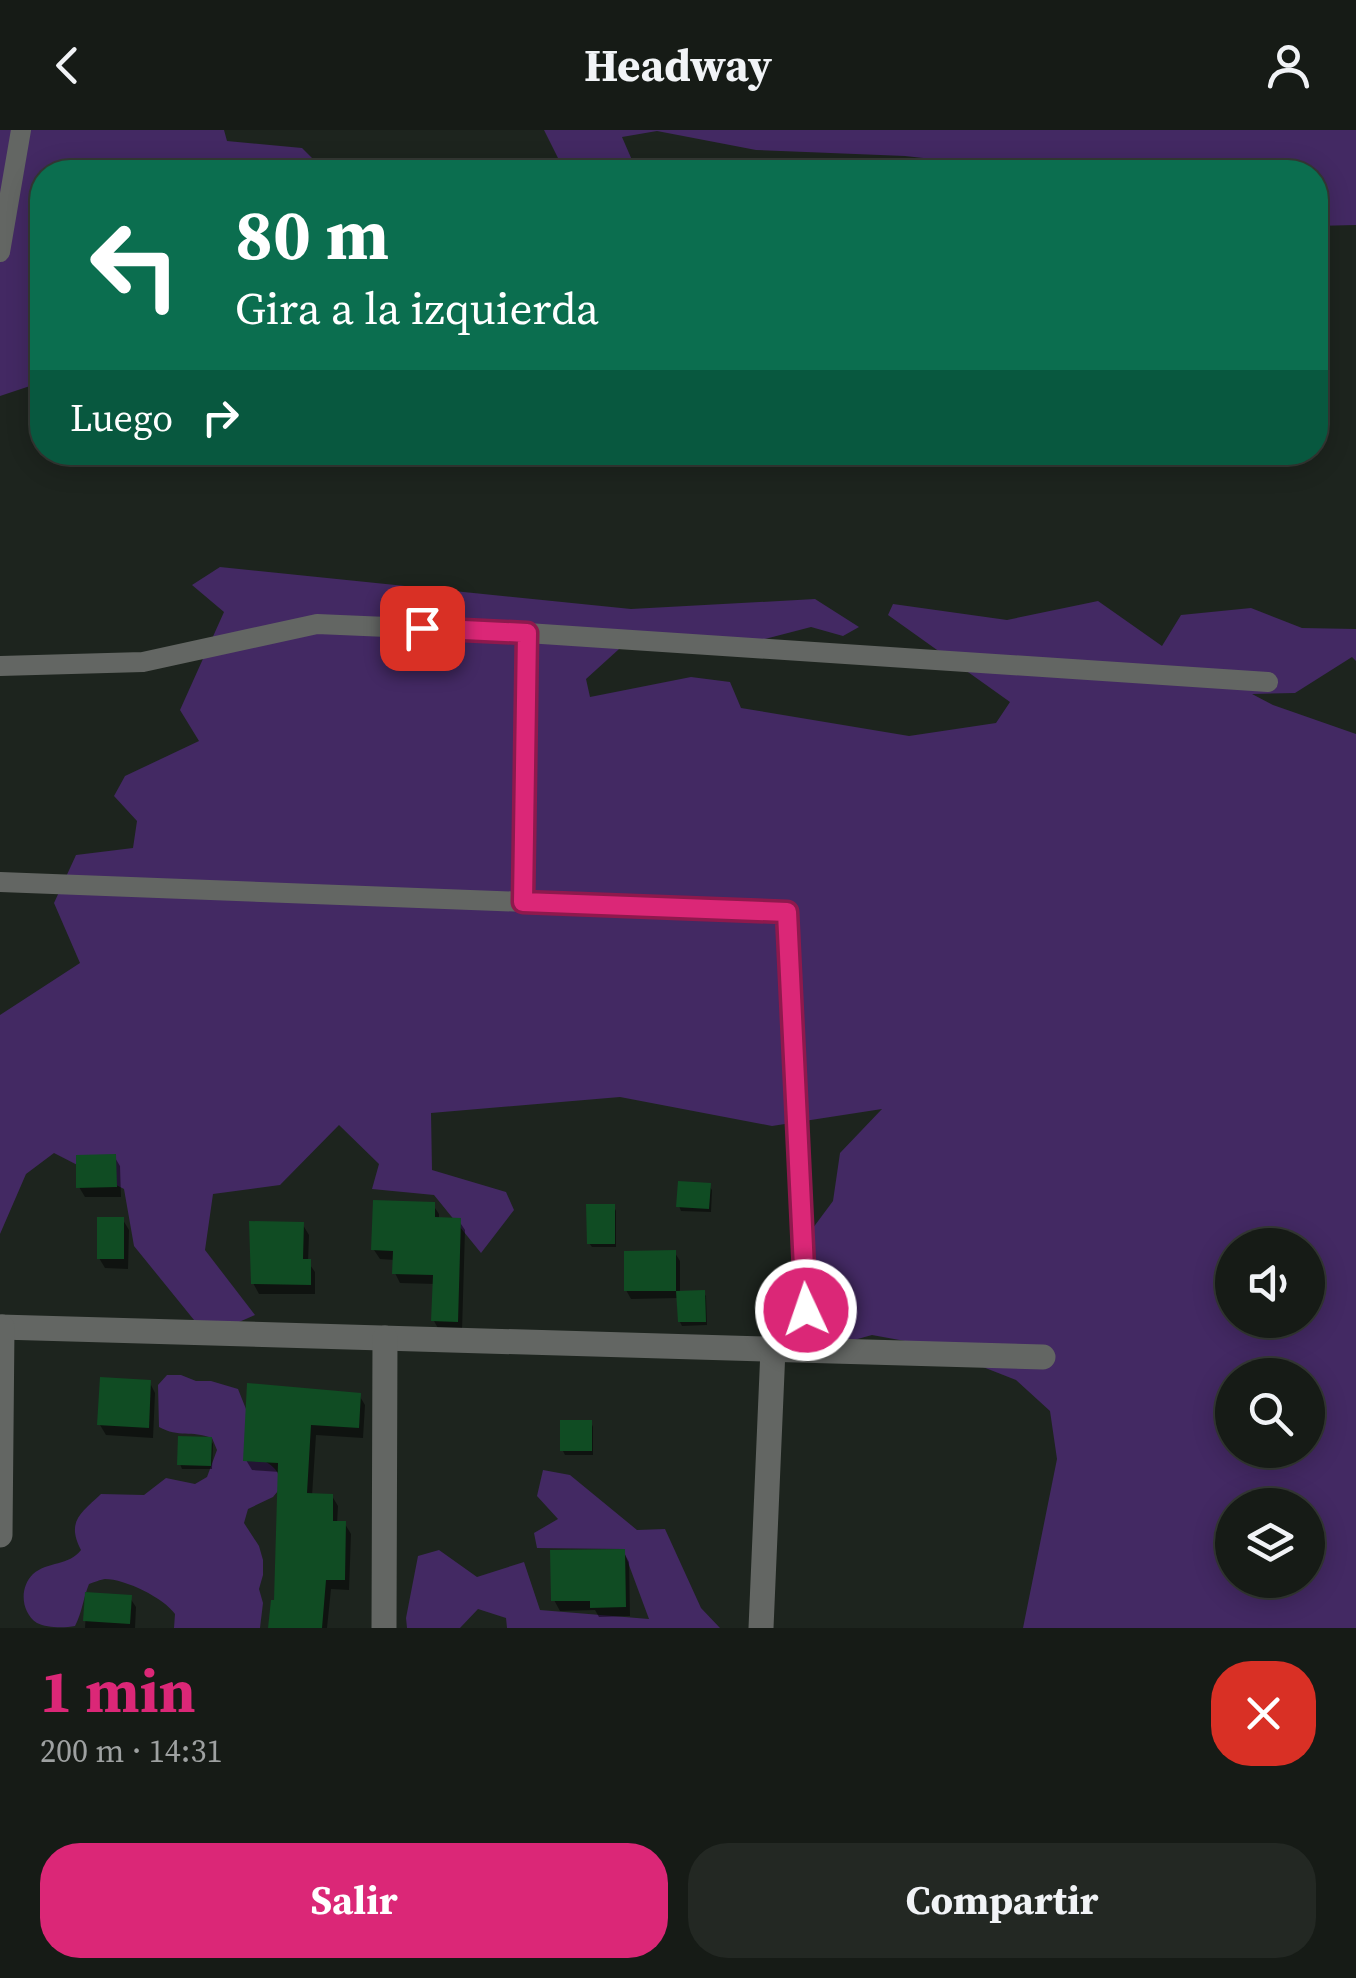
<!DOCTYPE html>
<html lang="es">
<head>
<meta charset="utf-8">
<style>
  :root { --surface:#161b16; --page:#232823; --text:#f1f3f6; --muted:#9ea1a1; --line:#353935; --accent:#db2777 }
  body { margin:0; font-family:"Source Serif 4",serif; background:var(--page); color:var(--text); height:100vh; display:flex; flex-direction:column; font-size:38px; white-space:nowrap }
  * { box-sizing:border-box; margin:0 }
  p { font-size:32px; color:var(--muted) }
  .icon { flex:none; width:55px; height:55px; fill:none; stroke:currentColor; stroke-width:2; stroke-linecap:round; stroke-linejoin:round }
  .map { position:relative; height:1498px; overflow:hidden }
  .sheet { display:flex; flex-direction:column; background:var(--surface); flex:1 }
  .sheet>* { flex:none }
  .hud { position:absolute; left:30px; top:30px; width:1298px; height:305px; border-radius:40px; box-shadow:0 5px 25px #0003,0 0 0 2px var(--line); background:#0b6e4f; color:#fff; overflow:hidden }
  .buttons { position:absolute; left:1215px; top:1098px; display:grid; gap:20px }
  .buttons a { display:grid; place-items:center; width:110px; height:110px; border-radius:50%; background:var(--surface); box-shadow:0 5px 25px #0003,0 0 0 2px var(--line); font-size:50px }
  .pin { position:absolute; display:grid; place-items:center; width:85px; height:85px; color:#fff; margin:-42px; border-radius:20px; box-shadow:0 5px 15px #0006 }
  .me { position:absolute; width:110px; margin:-55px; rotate:357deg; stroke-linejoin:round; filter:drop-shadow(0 0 8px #0008) }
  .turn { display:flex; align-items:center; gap:35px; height:210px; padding:0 40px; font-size:45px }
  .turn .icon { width:130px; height:130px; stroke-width:2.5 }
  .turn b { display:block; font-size:70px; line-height:85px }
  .then { display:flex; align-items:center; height:95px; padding:0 40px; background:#0003; gap:20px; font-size:38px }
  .round { display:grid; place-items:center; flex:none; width:105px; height:105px; border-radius:40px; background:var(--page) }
  .summary { display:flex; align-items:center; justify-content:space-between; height:170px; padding:0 40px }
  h1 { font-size:60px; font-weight:700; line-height:75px; color:var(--accent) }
  .action { display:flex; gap:20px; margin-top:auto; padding:20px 40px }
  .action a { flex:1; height:115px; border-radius:40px; background:var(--accent); color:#fff; font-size:40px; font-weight:700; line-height:115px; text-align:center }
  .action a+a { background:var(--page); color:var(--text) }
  header { display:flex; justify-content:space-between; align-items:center; height:130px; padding:0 40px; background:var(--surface); font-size:45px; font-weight:700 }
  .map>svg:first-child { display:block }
  .green { fill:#432963; fill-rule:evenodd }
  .shadow { fill:#0007 }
  .building { fill:#104c23 }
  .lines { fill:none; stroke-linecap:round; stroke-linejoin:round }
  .service { stroke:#636663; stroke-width:20 }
  .minor { stroke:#636663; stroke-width:25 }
  .route-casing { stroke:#8e194d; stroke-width:25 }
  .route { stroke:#db2777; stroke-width:18 }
</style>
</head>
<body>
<header><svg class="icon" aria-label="back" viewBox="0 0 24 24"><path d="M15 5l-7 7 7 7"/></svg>Headway<svg class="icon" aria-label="person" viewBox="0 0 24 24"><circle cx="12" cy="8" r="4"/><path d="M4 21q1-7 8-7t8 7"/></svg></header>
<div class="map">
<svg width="1356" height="1498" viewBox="0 0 1356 1498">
  <rect width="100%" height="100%" fill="#1d241e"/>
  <!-- green -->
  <g class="green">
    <polygon points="0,0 224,0 227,11 302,18 326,42 219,42 191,31 165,42 42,42 42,252 0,266"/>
    <path d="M544,0H1356V95L1315,96V42H1049L905,26L756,20L657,1L622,7L635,37C611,51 583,39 559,30Z"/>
    <path d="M220,437L631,479L815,469L859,497L843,506L811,497L719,521L629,510L586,549L590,567L691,547L730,552L741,578L909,606L996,593L1010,572L888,485L893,474L1007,490L1098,471L1162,516L1181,485L1251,478L1302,498L1356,499V531L1352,527L1295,563L1252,564L1273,575L1356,604V1498H1023L1057,1329L1050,1281L1016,1250L927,1215L872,1205L825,1218L801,1196L804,1110L833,1071L840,1023L882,979L772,996L620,967L431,983L432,1040L506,1062L514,1080L481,1123L434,1065L372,1059L379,1034L339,995L280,1055L213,1064L205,1120L255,1185L207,1206L134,1116L124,1059L54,1023L26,1044L0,1104V885L80,833L54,773L76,725L133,718L137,691L114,666L125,646L199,611L180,580L224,482L192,455ZM1232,1115H1308V1190H1232ZM1232,1245H1308V1320H1232ZM1232,1375H1308V1450H1232Z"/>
    <path d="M167,1245H181L196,1251H211L238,1259L250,1289L257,1328C272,1334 279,1339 282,1356L273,1367L248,1379L244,1393L259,1416L263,1430V1445L259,1459L263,1473L260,1498H174L175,1484C164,1468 125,1449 105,1449C102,1449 92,1453 89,1454C83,1469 82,1483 75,1496C64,1498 47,1498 37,1493C21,1482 19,1458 33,1444C48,1431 69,1436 81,1420C66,1391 81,1383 101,1364L144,1365L166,1348L195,1354L207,1347L217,1320L212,1308C191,1300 179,1308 159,1297L158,1255Z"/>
    <polygon points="543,1340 570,1345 637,1400 665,1399 701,1478 720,1498 507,1498 506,1488 478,1479 460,1498 407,1498 406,1488 418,1426 439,1420 477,1447 524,1432 540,1480 649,1489 623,1419 537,1418 534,1403 558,1389 537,1366"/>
  </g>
  <!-- shadow -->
  <g class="shadow">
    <polygon points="114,1026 120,1036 121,1067 85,1067 79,1057"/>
    <polygon points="709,1056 712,1060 711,1082 681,1081 679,1076"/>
    <polygon points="433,1075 439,1084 439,1090 459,1091 465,1100 462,1201 439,1200 434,1191 435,1154 400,1153 395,1143 395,1130 380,1129 374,1120"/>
    <polygon points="614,1077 616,1081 616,1117 592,1117 589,1113"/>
    <polygon points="123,1090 129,1100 128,1139 105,1138 99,1128"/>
    <polygon points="303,1095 309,1105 308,1132 315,1142 315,1164 259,1164 253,1153"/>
    <polygon points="675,1123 680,1131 680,1163 703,1162 706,1166 707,1195 682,1196 680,1192 679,1168 631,1169 626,1160"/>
    <polygon points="150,1253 155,1263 153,1308 106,1305 100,1295"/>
    <polygon points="359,1265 365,1275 363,1308 316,1305 312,1366 332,1366 338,1376 337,1394 345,1394 351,1404 349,1460 331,1459 327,1498 271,1498 276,1473 280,1342 252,1340 246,1330"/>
    <polygon points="591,1292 593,1297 593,1325 565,1325 563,1321"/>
    <polygon points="210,1309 213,1314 212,1339 182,1339 180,1334"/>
    <polygon points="623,1421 629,1432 630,1486 599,1487 595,1480 560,1481 554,1470"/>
    <polygon points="87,1465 130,1468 136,1477 135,1498 85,1498"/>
  </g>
  <!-- building -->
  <g class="building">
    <polygon points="116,1024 117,1057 76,1058 76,1025"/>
    <polygon points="678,1051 711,1053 709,1079 676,1077"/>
    <polygon points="373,1070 435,1072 435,1087 461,1088 458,1192 431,1191 433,1145 392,1144 393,1121 371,1120"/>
    <polygon points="586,1074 615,1074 615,1114 587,1114"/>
    <rect x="97" y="1087" width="27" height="42"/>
    <polygon points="249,1091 304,1092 303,1129 311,1129 311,1155 251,1154"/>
    <polygon points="676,1120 676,1161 624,1161 624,1121"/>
    <polygon points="705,1160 706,1192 678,1192 676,1161"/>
    <polygon points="100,1247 151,1250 149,1298 97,1295"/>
    <polygon points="247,1253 361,1263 359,1298 311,1295 307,1363 333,1364 333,1391 346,1391 345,1450 326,1450 322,1498 268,1498 271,1470 274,1470 278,1333 243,1331"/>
    <rect x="560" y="1290" width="32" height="31"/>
    <polygon points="178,1306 212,1307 211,1336 177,1335"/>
    <polygon points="625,1419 626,1477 590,1478 590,1471 551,1471 550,1420"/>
    <polygon points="85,1462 132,1465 130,1494 83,1491"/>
  </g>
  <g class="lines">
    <!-- service -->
    <g class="service">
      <polyline points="0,122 21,0"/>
      <polyline points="0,536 143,532 317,494 527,503 1268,552"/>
      <polyline points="0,752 787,782 808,1220"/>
      <polyline points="523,772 527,503"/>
    </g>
    <!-- minor -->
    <g class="minor">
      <polyline points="0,1197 1043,1227"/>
      <polyline points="0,1405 2,1197"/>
      <polyline points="384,1498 385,1208"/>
      <polyline points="761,1498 773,1219"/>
    </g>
  </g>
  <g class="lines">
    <!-- route casing -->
    <g class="route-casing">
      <polyline id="route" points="422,498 527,503 523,772 787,782 806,1180"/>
    </g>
    <!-- route -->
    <use href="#route" class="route"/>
  </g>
</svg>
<div class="buttons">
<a><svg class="icon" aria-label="sound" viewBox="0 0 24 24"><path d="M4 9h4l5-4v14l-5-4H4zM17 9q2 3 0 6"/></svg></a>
<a><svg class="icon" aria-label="search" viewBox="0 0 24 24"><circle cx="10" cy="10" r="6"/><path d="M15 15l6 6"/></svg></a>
<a><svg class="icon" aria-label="layers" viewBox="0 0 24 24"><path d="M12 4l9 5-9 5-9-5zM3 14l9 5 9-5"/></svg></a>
</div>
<div class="pin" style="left:422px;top:498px;background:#d93025"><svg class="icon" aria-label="arrive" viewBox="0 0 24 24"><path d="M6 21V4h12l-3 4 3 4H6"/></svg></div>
<svg class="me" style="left:806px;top:1180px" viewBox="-20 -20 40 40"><circle r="17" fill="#db2777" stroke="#fff" stroke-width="3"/><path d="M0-11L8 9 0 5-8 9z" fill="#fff"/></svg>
<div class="hud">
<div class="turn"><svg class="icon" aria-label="left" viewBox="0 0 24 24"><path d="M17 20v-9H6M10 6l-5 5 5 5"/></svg><div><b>80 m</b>Gira a la izquierda</div></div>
<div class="then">Luego<svg class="icon" aria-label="right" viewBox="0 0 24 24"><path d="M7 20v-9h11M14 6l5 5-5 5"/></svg></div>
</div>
</div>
<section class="sheet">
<div class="summary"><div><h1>1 min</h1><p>200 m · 14:31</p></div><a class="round" style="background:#d93025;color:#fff"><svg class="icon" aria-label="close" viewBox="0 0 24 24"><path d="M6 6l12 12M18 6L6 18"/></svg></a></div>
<div class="action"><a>Salir</a><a>Compartir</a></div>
</section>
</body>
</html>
